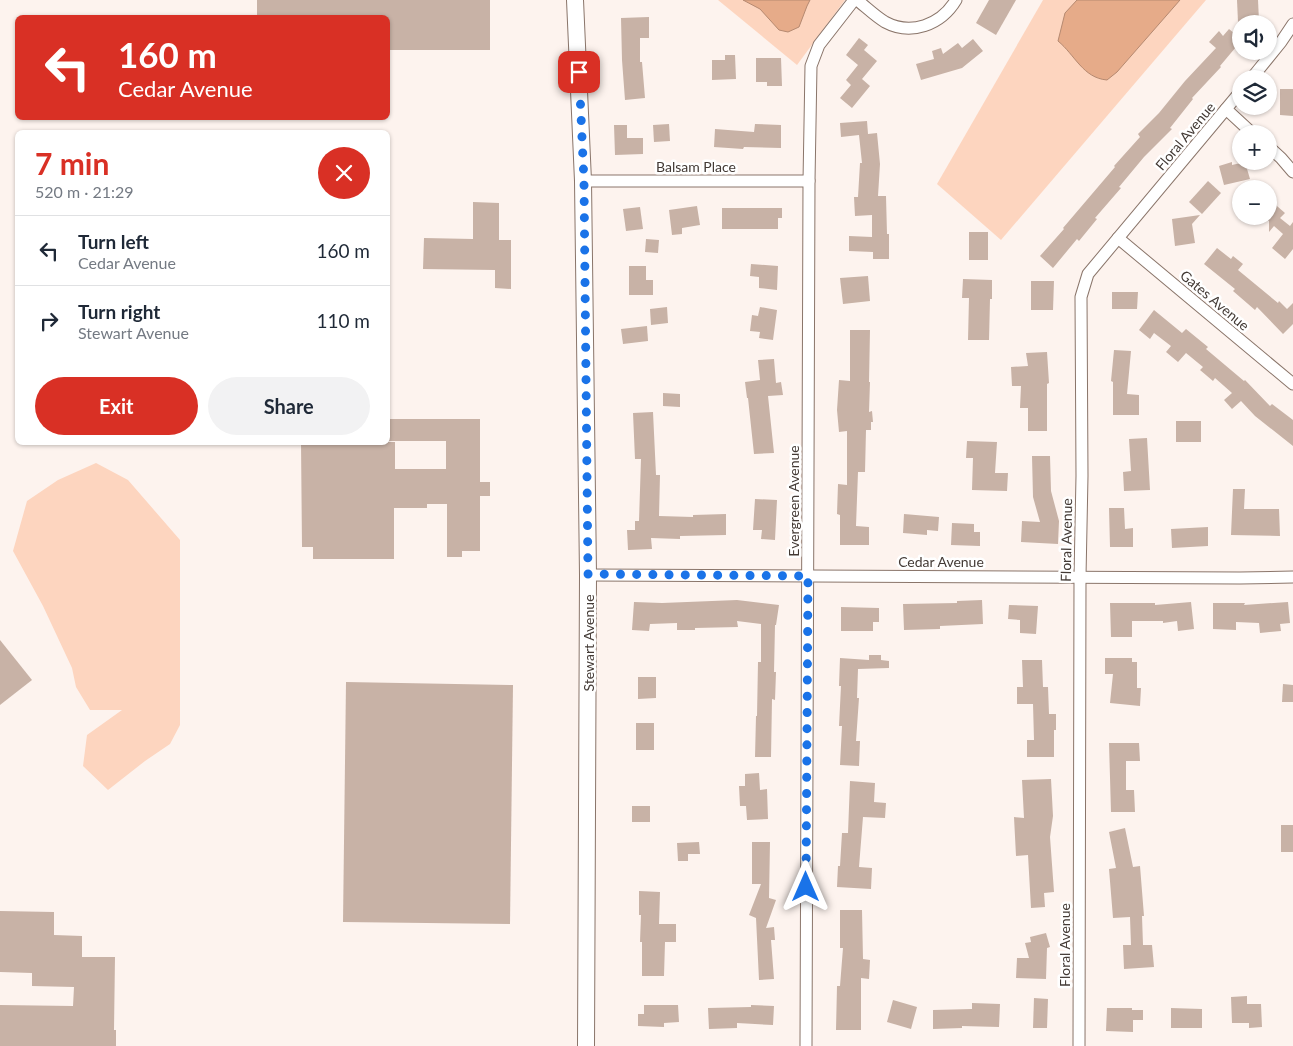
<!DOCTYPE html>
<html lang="en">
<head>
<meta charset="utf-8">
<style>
  :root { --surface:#fff; --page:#f2f2f3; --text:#1f2937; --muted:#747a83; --line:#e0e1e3; --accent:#d93025 }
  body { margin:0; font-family:Lato,sans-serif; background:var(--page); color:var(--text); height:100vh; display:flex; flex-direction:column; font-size:19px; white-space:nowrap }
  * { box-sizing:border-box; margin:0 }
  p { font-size:16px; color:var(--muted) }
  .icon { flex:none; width:28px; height:28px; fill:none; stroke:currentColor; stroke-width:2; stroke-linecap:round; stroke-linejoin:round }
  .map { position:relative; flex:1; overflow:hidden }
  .sheet { position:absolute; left:15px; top:130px; width:375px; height:315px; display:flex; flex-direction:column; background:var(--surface); border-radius:8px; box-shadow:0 1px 4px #0004 }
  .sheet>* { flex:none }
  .banner { position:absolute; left:15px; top:15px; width:375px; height:105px; border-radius:8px; box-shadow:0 1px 4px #0004; background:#d93025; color:#fff; overflow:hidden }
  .tools { position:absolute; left:1232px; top:15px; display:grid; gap:10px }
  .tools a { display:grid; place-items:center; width:45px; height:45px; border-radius:50%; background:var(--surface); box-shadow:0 1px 4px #0004; font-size:25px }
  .pin { position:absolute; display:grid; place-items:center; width:42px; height:42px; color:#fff; margin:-21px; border-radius:10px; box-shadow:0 2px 8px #0006 }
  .me { position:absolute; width:55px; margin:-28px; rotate:0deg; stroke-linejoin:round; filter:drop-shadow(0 0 4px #0008) }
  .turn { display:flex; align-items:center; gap:18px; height:105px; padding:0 20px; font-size:22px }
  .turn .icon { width:65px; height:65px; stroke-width:2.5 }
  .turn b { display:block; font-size:35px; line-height:42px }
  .round { display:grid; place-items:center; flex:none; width:52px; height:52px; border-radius:26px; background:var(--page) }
  .overview { display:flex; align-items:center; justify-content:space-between; height:85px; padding:0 20px }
  h1 { font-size:30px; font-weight:700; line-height:38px; color:var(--accent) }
  .cta { display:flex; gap:10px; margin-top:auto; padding:10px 20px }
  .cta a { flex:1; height:58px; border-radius:30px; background:var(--accent); color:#fff; font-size:20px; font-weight:700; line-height:58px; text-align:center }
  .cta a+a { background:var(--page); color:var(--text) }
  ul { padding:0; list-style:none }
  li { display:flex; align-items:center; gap:15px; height:70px; padding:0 20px; border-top:1px solid var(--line) }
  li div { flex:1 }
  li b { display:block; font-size:19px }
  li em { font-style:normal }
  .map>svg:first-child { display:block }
  .green { fill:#fdd5bf }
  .water { fill:#e6ab89; stroke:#b58970 }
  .building { fill:#c8b2a6 }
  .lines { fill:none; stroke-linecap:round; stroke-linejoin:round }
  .minor-casing { stroke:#8a756a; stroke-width:13 }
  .secondary-casing { stroke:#8a756a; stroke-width:18 }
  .minor { stroke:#fff; stroke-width:11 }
  .secondary { stroke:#fff; stroke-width:16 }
  .route { stroke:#1a73e8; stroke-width:9; stroke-dasharray:0 16.2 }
  .labels { text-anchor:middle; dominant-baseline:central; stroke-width:5; stroke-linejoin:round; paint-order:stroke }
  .street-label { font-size:14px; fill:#433a35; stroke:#fff }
</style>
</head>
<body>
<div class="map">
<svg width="1293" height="1046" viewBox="0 0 1293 1046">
  <rect width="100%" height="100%" fill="#fdf3ee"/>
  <!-- green -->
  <g class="green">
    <polygon points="718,0 845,0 797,65"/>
    <polygon points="1043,0 1206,0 1001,240 937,184"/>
    <polygon points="96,463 128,480 180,540 180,725 170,744 145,761 108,790 83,766 87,735 122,710 90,710 76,687 72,668 43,606 13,551 27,501 58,480"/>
  </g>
  <!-- water -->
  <g class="water">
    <polygon points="743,0 810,0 807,6 799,27 788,32 779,30 760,9"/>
    <path d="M1077,0H1180L1117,72L1107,80C1083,78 1075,55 1058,41L1065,13Z"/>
  </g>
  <!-- building -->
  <g class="building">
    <polygon points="257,0 490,0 490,50 388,50 388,18 257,18"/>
    <polygon points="989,0 1016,0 996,35 976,23"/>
    <polygon points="1237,0 1258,0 1259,21 1238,22"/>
    <polygon points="649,17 649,38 640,38 640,62 642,62 645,98 625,100 622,60 621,18"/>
    <polygon points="1229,29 1241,39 1241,41 1220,66 1221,67 1192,98 1193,99 1170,128 1172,129 1144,157 1119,187 1121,188 1095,218 1097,219 1079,241 1077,239 1053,268 1040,256 1064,229 1063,228 1115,167 1114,166 1140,137 1138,134 1159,113 1185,81 1216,48 1209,42 1219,31 1223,36"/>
    <polygon points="859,38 868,45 864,50 877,61 862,79 870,86 852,108 840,98 851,85 846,80 858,65 846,55"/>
    <polygon points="973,39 983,51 962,68 921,80 916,64 934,59 932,51 941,48 943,54 958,43 962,48"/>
    <polygon points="725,55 735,55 736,79 712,80 712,60 725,60"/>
    <polygon points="756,58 781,58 782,86 767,86 767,82 756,82"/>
    <polygon points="1280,89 1293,89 1293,116 1280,115"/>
    <polygon points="867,121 868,134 877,133 880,164 878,196 886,196 887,234 889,234 889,259 873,259 873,252 849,251 849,236 872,237 872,215 855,216 854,197 858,197 860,163 862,163 859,135 841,137 840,123"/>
    <polygon points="669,124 670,141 654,142 653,125"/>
    <polygon points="755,124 781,125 781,148 744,147 743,149 714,147 715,129 754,132"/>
    <polygon points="614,125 627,125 627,138 643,138 643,154 615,155"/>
    <polygon points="1232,162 1232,165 1245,162 1250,179 1224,185 1219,166"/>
    <polygon points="1208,181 1221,193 1202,214 1189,202"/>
    <polygon points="1269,199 1285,213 1280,218 1290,226 1293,222 1293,249 1285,259 1272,248 1283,234 1274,226 1269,232 1269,221 1263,216 1269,216"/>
    <polygon points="473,202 499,203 499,240 511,240 511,289 495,288 495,270 423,269 424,238 473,239"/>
    <polygon points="697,206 700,225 682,228 682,234 672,235 669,210"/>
    <polygon points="640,207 643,229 626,231 623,209"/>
    <polygon points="722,208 782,208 782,218 778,218 778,229 722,229"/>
    <polygon points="1200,215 1192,224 1195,243 1175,246 1172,219"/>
    <rect x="969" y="232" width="19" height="28"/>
    <polygon points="646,239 659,240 658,253 645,252"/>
    <polygon points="1217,248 1231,259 1233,256 1243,264 1238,270 1278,303 1279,301 1287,309 1293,303 1293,324 1283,334 1257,307 1255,310 1233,291 1235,289 1204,264"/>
    <polygon points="751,264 778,266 777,290 759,288 759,277 750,276"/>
    <polygon points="629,266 646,266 646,280 653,280 653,295 629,295"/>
    <polygon points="868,276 870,301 843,304 840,278"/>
    <polygon points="963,279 992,280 992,299 990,299 989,340 968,340 969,298 962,298"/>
    <polygon points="1031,281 1054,281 1053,310 1031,310"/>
    <polygon points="1112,292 1138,292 1137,309 1112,309"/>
    <polygon points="667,307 668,323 651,325 650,309"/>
    <polygon points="760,307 777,310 773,340 759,338 760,332 750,331 752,315 758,316"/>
    <polygon points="1154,310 1182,333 1186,329 1208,347 1206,349 1244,381 1245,380 1270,406 1272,404 1293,420 1293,446 1255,416 1241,401 1232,409 1224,400 1232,393 1215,378 1213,381 1200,370 1203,367 1186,353 1178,362 1166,352 1171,346 1154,333 1150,339 1139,330"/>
    <polygon points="647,326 648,341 623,344 621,329"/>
    <polygon points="850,330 870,330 869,382 870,382 869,412 872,411 873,422 871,422 871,430 866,430 865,472 858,472 856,526 869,527 869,545 840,545 840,515 837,514 838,484 847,485 847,431 839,432 837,410 839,380 850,381"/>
    <polygon points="1114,350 1131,351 1127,394 1139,395 1139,415 1113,415 1113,382 1111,381"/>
    <polygon points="1047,352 1049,383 1047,384 1047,431 1028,431 1028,408 1020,408 1021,386 1012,386 1011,367 1028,366 1026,353"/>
    <polygon points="774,359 776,383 781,382 783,395 768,396 774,453 754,454 748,398 747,398 745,382 760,380 758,360"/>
    <polygon points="663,393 680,394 680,407 663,406"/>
    <polygon points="653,412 656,475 660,475 659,516 693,517 693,515 726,514 726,535 680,536 680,539 651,538 652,549 628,550 627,530 635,530 635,521 639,521 641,459 635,459 633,413"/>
    <polygon points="388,419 480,419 480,482 490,482 490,496 480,496 480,551 462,551 462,557 447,557 447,504 427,504 427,508 394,508 394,559 313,559 313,547 302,547 301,442 395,442 395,469 446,469 446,441 388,441"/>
    <rect x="1176" y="421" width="25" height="21"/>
    <polygon points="1147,438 1150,490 1124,491 1123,472 1131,471 1129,439"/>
    <polygon points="967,441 997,442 995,473 1008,473 1007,491 972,490 973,458 966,458"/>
    <polygon points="1032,456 1050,456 1051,491 1059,521 1058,544 1021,542 1022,521 1040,522 1033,497"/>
    <polygon points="1233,489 1245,489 1244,509 1279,509 1280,536 1231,535"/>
    <polygon points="755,499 777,500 775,540 761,539 762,530 753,530"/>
    <polygon points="1109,508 1124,508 1125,529 1133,528 1133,547 1110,547"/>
    <polygon points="904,514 939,517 938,531 927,530 927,535 903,533"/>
    <polygon points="952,523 974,524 974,532 980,532 980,546 951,545"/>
    <polygon points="1208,527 1208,546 1172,548 1171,529"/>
    <polygon points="737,600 779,605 776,625 775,625 774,672 776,672 775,700 772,699 771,757 755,757 756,716 757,716 758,662 761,662 761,624 737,621 738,627 695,628 695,630 677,630 677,623 650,624 649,631 632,630 634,602 662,603"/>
    <polygon points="982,600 983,624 940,626 940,629 904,630 903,604 957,603 957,601"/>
    <polygon points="1191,602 1194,629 1178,631 1177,621 1163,623 1163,621 1132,621 1132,637 1111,637 1110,603 1155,603 1155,605"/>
    <polygon points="1288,602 1290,623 1280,624 1281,631 1260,633 1259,623 1236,622 1236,630 1213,629 1213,603 1245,603 1244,605"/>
    <polygon points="1009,605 1038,606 1036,634 1020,633 1020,620 1008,619"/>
    <polygon points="841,607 879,608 879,622 873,622 873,631 841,631"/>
    <polygon points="0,640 32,680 0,705"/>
    <polygon points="869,655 881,655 881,660 889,661 889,668 858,669 857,698 859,698 856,741 860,741 859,766 840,765 842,726 839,726 841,686 839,686 840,658 869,660"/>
    <polygon points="1105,658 1132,658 1132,662 1137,662 1137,688 1141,688 1140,706 1110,703 1113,674 1105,674"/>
    <polygon points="1022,660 1042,660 1043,687 1048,687 1049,714 1056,714 1056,730 1054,730 1054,757 1027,757 1027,740 1034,740 1033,704 1017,704 1017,687 1023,687"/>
    <polygon points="638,677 656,677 656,698 638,699"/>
    <polygon points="346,682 513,685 510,924 343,922"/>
    <polygon points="1283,684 1293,685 1293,702 1282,702"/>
    <rect x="636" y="723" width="18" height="27"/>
    <polygon points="1109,743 1139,743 1140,761 1126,761 1126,790 1134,790 1135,812 1111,812"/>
    <polygon points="759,773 760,790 767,789 768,819 747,820 746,806 740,806 739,786 745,786 745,774"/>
    <polygon points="1051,779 1053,816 1050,837 1054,892 1044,893 1045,907 1031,908 1028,855 1016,856 1014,817 1024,818 1022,780"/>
    <polygon points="850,781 875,783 874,802 886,803 885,818 863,817 859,867 872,868 871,889 837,887 838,866 840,866 842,833 848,833"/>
    <rect x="632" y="806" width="18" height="16"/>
    <rect x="1281" y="825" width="12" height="27"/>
    <polygon points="1125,828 1133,867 1140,866 1144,916 1142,916 1143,945 1152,945 1154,967 1124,969 1123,945 1131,945 1130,917 1113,918 1109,869 1116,868 1109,832"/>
    <polygon points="699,842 700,854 688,854 688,861 678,861 677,843"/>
    <polygon points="752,842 770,842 769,898 776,900 766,928 774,927 775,940 771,940 774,979 759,980 756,918 749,915 761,884 752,884"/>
    <polygon points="639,891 660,892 659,924 676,924 676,942 665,942 664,976 642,976 642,942 640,942 641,915 639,915"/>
    <polygon points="840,910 862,910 863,959 870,960 869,979 861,978 861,1030 836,1030 837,986 840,986 843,948 840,948"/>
    <polygon points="0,911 54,912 54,935 82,936 82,957 115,957 114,1030 116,1030 116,1046 0,1046 0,1005 73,1006 74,987 32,986 32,973 0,972"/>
    <polygon points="1046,933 1050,947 1047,948 1046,979 1016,978 1017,958 1029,958 1025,943 1031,942 1030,937"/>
    <polygon points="1247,996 1247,1004 1261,1004 1262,1027 1249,1028 1249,1023 1232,1023 1231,997"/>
    <polygon points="1034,998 1048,999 1047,1028 1033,1028"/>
    <polygon points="893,1000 917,1007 911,1029 887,1022"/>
    <polygon points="972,1003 1000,1004 999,1027 962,1026 962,1028 933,1029 933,1010 972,1009"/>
    <polygon points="644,1005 678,1005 679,1022 664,1023 664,1027 638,1026 638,1014 644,1014"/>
    <polygon points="751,1005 774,1006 773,1025 737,1023 737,1028 709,1029 708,1008 751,1007"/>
    <polygon points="1107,1008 1132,1008 1132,1010 1143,1010 1143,1020 1133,1020 1133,1032 1106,1031"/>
    <polygon points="1171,1008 1202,1009 1202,1028 1171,1028"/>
  </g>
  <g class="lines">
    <!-- minor casing -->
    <g class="minor-casing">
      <g id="minor">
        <path d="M857,0C866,7 875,16 885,22C911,36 941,25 956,0"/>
        <polyline points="1251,79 1281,42 1293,24"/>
        <polyline points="1226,109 1253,134"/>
        <polyline points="1269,147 1281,158 1293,172"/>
        <polyline points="583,181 809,181"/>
        <polyline points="1118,238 1293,384"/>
        <polyline points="588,575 1240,578 1293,577"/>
        <polyline points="806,1046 809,181 811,66 819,45 854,0"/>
        <polyline points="1079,1046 1080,577 1082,476 1081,297 1088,274 1241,91"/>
      </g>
    </g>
    <!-- secondary casing -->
    <g class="secondary-casing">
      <polyline id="secondary" points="575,0 583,181 588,575 586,1046"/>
    </g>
    <!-- minor -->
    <use href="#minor" class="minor"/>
    <!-- secondary -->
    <use href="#secondary" class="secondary"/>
  </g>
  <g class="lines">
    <!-- route -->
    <polyline class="route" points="579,72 584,181 588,574 808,576 806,887"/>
  </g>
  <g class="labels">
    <!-- street labels -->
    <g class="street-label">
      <text transform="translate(1185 136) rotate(-50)">Floral Avenue</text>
      <text x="696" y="166">Balsam Place</text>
      <text transform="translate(1215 300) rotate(40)">Gates Avenue</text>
      <text transform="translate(793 501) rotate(-90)">Evergreen Avenue</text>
      <text transform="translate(1066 540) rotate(-89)">Floral Avenue</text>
      <text x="941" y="561">Cedar Avenue</text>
      <text transform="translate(588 643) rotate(-90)">Stewart Avenue</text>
      <text transform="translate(1064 945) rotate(-90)">Floral Avenue</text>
    </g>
  </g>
</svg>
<div class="tools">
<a><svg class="icon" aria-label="sound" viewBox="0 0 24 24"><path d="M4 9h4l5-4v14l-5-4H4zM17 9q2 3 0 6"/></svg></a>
<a><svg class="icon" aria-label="layers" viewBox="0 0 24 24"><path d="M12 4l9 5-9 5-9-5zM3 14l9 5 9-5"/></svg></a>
<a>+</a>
<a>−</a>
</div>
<div class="pin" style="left:579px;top:72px;background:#d93025"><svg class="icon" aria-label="arrive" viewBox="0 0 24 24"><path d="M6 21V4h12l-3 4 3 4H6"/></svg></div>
<svg class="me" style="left:806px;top:887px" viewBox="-20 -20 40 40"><path d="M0-17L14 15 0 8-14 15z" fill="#1a73e8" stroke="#fff" stroke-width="4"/></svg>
<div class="banner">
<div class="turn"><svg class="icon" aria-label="left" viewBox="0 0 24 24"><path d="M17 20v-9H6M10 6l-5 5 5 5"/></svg><div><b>160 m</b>Cedar Avenue</div></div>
</div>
<section class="sheet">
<div class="overview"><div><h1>7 min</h1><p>520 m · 21:29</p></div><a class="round" style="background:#d93025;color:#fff"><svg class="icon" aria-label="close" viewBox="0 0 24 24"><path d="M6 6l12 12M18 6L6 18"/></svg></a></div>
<ul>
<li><svg class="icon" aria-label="left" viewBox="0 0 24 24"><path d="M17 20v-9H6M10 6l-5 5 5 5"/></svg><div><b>Turn left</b><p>Cedar Avenue</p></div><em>160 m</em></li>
<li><svg class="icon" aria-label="right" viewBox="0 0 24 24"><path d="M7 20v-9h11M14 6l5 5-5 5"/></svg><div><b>Turn right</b><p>Stewart Avenue</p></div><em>110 m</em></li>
</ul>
<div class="cta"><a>Exit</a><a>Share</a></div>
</section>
</div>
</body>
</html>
